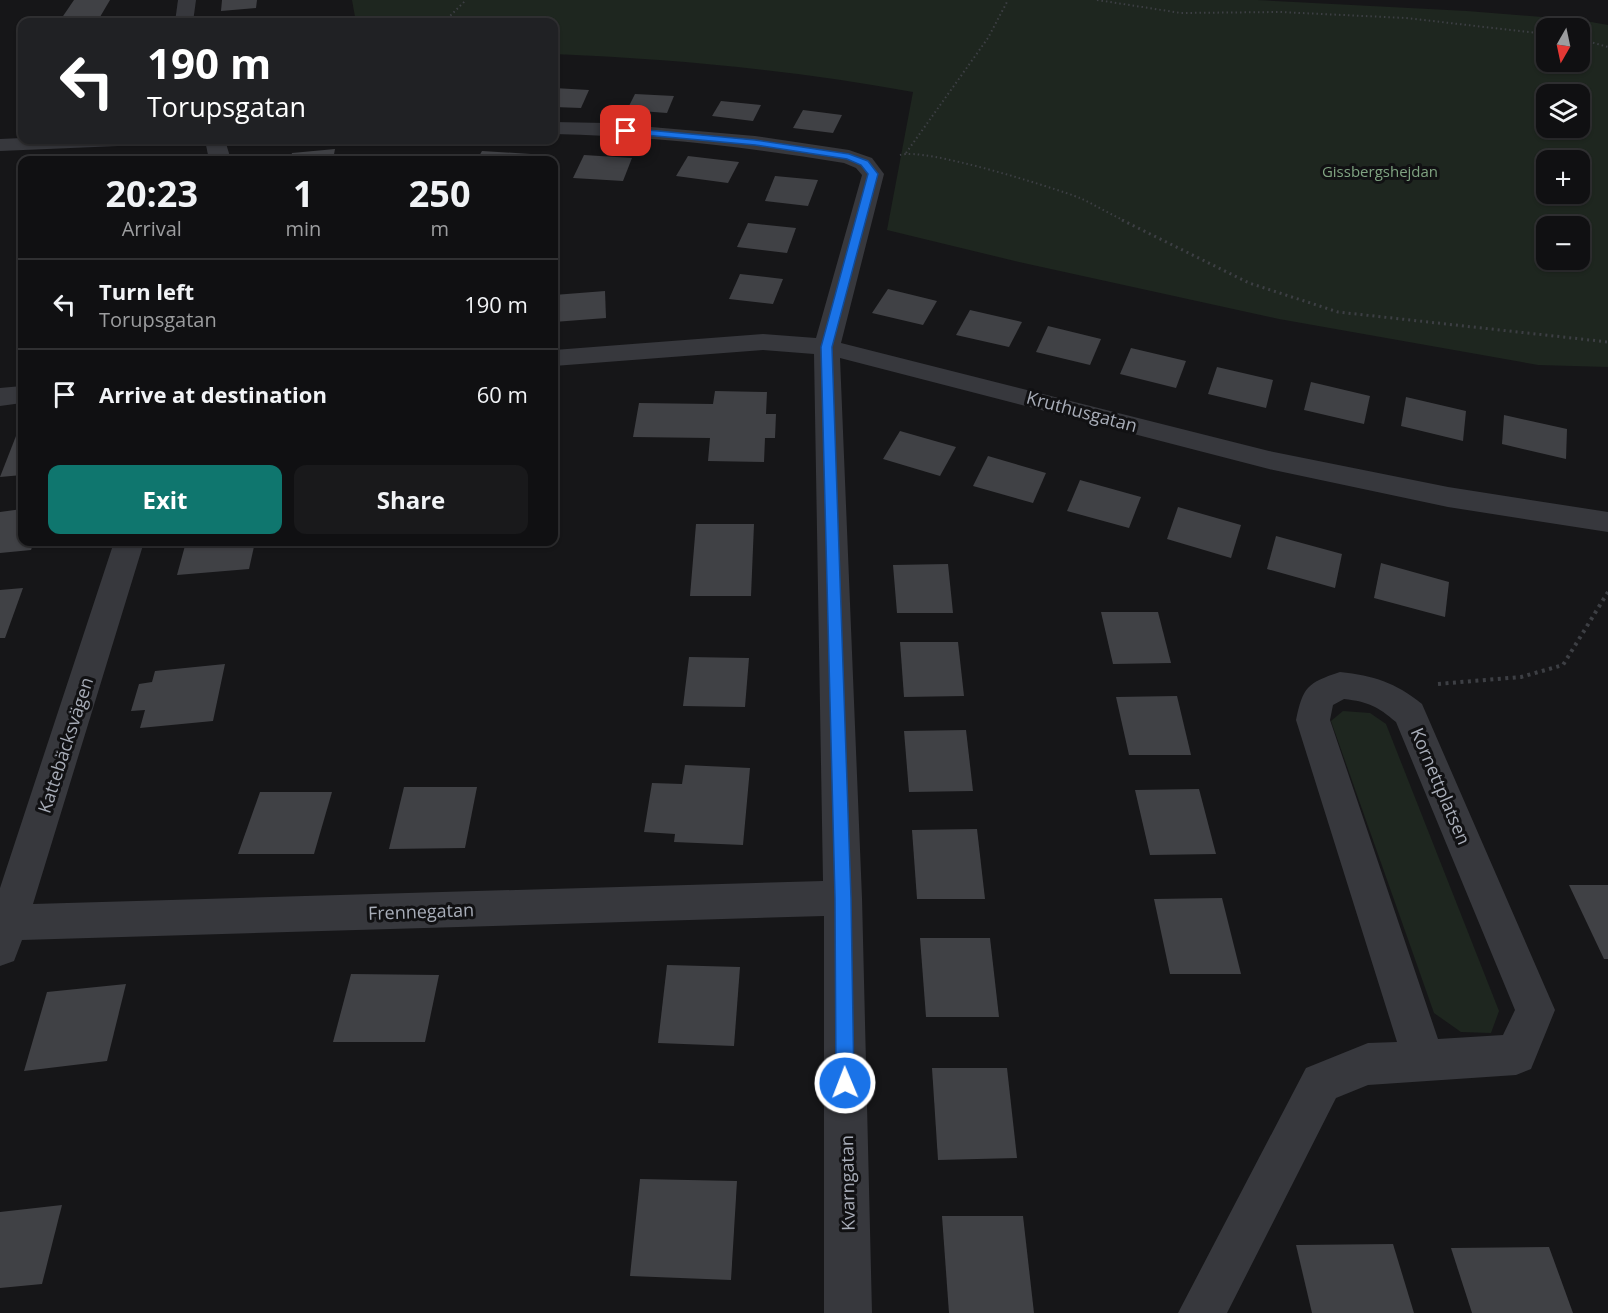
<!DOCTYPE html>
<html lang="en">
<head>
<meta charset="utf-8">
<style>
  :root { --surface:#101012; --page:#19191b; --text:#f1f3f6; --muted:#9c9d9f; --line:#303032; --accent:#0f766e }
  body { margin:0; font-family:"Open Sans",sans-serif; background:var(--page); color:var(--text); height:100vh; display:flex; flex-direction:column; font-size:22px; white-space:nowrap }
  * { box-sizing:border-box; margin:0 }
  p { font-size:20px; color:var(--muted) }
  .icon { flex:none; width:33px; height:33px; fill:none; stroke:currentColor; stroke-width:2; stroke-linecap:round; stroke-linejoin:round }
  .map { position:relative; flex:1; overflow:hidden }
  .panel { position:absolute; left:18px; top:156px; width:540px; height:390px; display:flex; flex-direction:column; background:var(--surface); border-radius:12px; box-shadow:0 2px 4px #0004,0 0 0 2px var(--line) }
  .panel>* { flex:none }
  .guide { position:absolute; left:18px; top:18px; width:540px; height:126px; border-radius:12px; box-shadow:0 2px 4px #0004,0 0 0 2px var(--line); background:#202124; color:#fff; overflow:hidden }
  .needle { width:39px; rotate:189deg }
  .tools { position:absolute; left:1536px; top:18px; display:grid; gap:12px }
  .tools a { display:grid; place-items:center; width:54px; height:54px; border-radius:12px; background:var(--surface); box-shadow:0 2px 4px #0004,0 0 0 2px var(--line); font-size:30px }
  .pin { position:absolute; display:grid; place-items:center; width:51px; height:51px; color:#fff; margin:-26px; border-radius:12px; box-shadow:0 3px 9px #0006 }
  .me { position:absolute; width:66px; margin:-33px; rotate:359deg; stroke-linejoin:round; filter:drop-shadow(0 0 4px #0008) }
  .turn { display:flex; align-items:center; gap:21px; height:126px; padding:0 30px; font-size:27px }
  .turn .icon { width:78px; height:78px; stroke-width:2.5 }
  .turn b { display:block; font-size:42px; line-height:51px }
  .eta { display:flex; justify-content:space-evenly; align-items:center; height:102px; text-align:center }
  .eta b { font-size:36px; font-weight:700; line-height:42px }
  .action { display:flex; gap:12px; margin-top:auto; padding:12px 30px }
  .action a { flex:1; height:69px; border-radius:12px; background:var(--accent); color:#fff; font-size:24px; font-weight:700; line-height:69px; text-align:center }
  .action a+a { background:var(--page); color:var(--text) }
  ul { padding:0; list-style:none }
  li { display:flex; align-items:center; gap:18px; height:90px; padding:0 30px; border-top:2px solid var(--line) }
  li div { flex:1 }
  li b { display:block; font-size:22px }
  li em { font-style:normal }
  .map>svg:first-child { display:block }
  .green { fill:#1e261f; fill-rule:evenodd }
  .building { fill:#404145 }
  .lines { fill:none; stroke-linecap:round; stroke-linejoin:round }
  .path-far2 { stroke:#3d3f44; stroke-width:2; stroke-dasharray:1.5 3; stroke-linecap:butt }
  .path-far1 { stroke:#3d3f44; stroke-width:3; stroke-dasharray:2 4; stroke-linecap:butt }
  .path { stroke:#3d3f44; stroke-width:4; stroke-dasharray:3 4.5; stroke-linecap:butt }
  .street { fill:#37383d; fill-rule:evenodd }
  .route { fill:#1a73e8; stroke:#114b97; stroke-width:1.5 }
  .labels { text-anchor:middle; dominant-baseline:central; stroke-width:6; stroke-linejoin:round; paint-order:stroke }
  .far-park-label { font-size:15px; fill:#7fa381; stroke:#111113 }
  .street-label { font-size:18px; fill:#a8adb8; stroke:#111113 }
</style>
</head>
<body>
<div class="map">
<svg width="1608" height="1313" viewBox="0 0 1608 1313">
  <rect width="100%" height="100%" fill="#161618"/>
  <!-- green -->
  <g class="green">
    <path d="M352,0H1257L1467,11L1580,20L1608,25V367L1538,365L1279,319L1019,262L887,230L913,92C794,70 674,59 554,54V22H356ZM1546,28H1580V62H1546ZM1546,94H1580V128H1546ZM1546,160H1580V194H1546ZM1546,226H1580V260H1546Z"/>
    <polygon points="1343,711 1370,713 1386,724 1499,1011 1491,1033 1461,1032 1434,1013 1331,721"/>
  </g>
  <!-- building -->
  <g class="building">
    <polygon points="74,0 110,0 97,22 59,22"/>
    <polygon points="222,0 257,0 256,8 221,11"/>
    <polygon points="554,88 589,90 581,108 554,107"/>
    <polygon points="635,94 674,96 667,113 627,110"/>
    <polygon points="721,101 761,105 753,121 712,116"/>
    <polygon points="803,110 842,115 833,133 793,128"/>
    <polygon points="335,149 333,160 290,160 292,153"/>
    <polygon points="482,151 531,154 527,160 477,160"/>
    <polygon points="584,155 632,158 623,181 573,178"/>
    <polygon points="688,156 739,162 728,183 676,176"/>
    <polygon points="775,176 818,180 808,206 765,201"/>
    <polygon points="748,223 796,228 787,253 737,247"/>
    <polygon points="740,274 783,279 773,304 729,299"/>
    <polygon points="888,289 937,301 923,325 872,313"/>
    <polygon points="605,291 606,318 554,322 554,295"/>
    <polygon points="970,310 1022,322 1009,347 956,335"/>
    <polygon points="1048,326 1101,339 1090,365 1036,352"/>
    <polygon points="1131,348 1186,361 1176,388 1120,374"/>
    <polygon points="1217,367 1273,380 1266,408 1208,394"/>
    <polygon points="1311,382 1370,396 1364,424 1304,410"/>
    <polygon points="715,391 767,392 766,414 776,414 775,438 765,438 764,462 708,461 710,438 633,437 639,403 713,404"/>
    <polygon points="1406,397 1466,411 1463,441 1401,426"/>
    <polygon points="1504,415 1567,429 1566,459 1502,444"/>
    <polygon points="900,431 956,447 940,476 883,459"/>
    <polygon points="22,435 22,475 0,477 16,436"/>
    <polygon points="988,456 1046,473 1033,503 973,486"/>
    <polygon points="1080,480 1141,497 1129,528 1067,511"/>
    <polygon points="1178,507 1241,525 1231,558 1167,539"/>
    <polygon points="22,509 22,542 34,542 31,550 0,553 0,512"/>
    <polygon points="696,524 754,524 751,596 690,596"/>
    <polygon points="1276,536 1342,554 1335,588 1267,569"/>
    <polygon points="186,542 255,542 249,569 177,575"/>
    <polygon points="1381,563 1449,582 1445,617 1374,598"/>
    <polygon points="948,564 953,613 897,613 893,565"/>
    <polygon points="23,588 5,638 0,638 0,590"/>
    <polygon points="1101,612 1158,612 1171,663 1113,664"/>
    <polygon points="900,642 958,642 964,696 904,697"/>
    <polygon points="689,657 749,658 745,707 683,706"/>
    <polygon points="225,664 213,721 140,728 145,710 131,711 139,684 152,682 155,671"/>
    <polygon points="1177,696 1191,755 1129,755 1116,697"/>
    <polygon points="966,730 973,791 909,792 904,731"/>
    <polygon points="685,765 750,768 743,845 674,842 675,834 644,832 652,783 682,784"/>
    <polygon points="404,787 477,787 465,848 389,849"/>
    <polygon points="1199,789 1216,854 1150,855 1135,790"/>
    <polygon points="260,792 332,792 314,854 238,854"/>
    <polygon points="977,829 985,899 917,899 912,830"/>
    <polygon points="1569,885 1608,885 1608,959 1604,959"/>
    <polygon points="1222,898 1241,974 1170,974 1154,899"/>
    <polygon points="920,938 990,938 999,1017 926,1017"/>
    <polygon points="667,965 740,967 734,1046 658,1043"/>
    <polygon points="351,974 439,975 425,1042 333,1042"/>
    <polygon points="126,984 107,1061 24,1071 47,992"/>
    <polygon points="932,1068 1007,1068 1017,1158 938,1160"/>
    <polygon points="640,1179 737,1181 731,1280 630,1276"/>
    <polygon points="62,1205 42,1284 0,1288 0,1212"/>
    <polygon points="942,1216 1023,1216 1034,1313 949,1313"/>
    <polygon points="1393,1244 1414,1313 1312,1313 1296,1245"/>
    <polygon points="1549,1247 1573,1313 1472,1313 1451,1248"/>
  </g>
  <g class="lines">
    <!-- path-far2 -->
    <g class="path-far2">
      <polyline points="1097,0 1181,13 1280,12 1406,18 1546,34"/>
      <polyline points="444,22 466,0"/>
      <polyline points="1580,39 1608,47"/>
      <polyline points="906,153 988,38 1008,0"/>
      <path d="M900,155C924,147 1052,187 1080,198C1095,205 1110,214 1125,221"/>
    </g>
    <!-- path-far1 -->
    <polyline class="path-far1" points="1122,220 1249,283 1338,312 1608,342"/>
    <!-- path -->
    <polyline class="path" points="1438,684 1521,677 1563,665 1608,592"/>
    <!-- street -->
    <g class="street">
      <polygon points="178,0 196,0 193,22 175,22"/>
      <path d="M554,122L605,123L755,136L849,150L872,158L884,174L841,343L1269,451L1448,487L1608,512V532L1448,507L1269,469L840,358L862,898L872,1313H824V916L22,940L14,961L0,966V888L114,542H144L33,904L823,881L814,354L763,350L554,366V350L763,334L816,338L862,175L856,168L844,163C748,147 651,136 554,134Z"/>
      <polygon points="22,138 22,140 129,140 126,145 118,146 0,151 0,139"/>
      <polygon points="205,140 225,140 231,160 209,160"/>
      <polygon points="22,386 22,403 0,406 0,388"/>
      <path d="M1340,672C1374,676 1395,682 1422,704L1555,1010L1531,1069L1516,1075L1368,1085L1336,1098L1227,1313H1178L1306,1068L1368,1043L1397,1042L1296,720C1303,687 1307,683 1340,672ZM1344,699C1369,702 1377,706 1396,722L1515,1010L1503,1035L1438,1039L1330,720L1333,705Z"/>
    </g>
  </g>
  <!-- route -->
  <polygon class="route" points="626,128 755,140 849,154 868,161 878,174 832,347 851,898 854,1083 851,1089 845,1091 839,1089 836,1083 835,898 821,347 868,174 861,165 847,159 755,145 623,133 623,129"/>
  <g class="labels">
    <!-- far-park labels -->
    <g class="far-park-label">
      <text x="1380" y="171">Gissbergshejdan</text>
    </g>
    <!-- street labels -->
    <g class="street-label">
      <text transform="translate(1082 411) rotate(15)">Kruthusgatan</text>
      <text transform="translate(65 745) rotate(-72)">Kattebäcksvägen</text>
      <text transform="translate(1441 786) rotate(67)">Kornettplatsen</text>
      <text transform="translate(421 911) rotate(-2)">Frennegatan</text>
      <text transform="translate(847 1183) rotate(-91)">Kvarngatan</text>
    </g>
  </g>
</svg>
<div class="tools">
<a><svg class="needle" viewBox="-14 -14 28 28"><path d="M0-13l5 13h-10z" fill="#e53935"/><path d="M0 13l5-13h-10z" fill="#9c9d9f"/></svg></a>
<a><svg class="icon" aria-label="layers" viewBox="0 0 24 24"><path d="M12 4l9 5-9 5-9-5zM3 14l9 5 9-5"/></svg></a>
<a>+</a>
<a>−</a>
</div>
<div class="pin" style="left:626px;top:131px;background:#d93025"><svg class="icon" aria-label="arrive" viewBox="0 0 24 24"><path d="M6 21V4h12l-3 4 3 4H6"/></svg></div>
<svg class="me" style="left:845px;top:1083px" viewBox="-20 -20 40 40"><circle r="17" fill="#1a73e8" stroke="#fff" stroke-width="3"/><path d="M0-11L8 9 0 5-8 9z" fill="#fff"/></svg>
<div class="guide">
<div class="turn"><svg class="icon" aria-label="left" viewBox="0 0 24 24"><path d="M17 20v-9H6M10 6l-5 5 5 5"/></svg><div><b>190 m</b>Torupsgatan</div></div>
</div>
<section class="panel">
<div class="eta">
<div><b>20:23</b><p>Arrival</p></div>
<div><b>1</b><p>min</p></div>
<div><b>250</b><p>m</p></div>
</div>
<ul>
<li><svg class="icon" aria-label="left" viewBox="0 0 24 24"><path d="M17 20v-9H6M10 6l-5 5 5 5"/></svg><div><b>Turn left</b><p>Torupsgatan</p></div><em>190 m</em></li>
<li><svg class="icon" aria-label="arrive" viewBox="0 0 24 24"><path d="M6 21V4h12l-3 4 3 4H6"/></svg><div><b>Arrive at destination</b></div><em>60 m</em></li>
</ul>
<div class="action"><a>Exit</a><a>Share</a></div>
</section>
</div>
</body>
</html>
